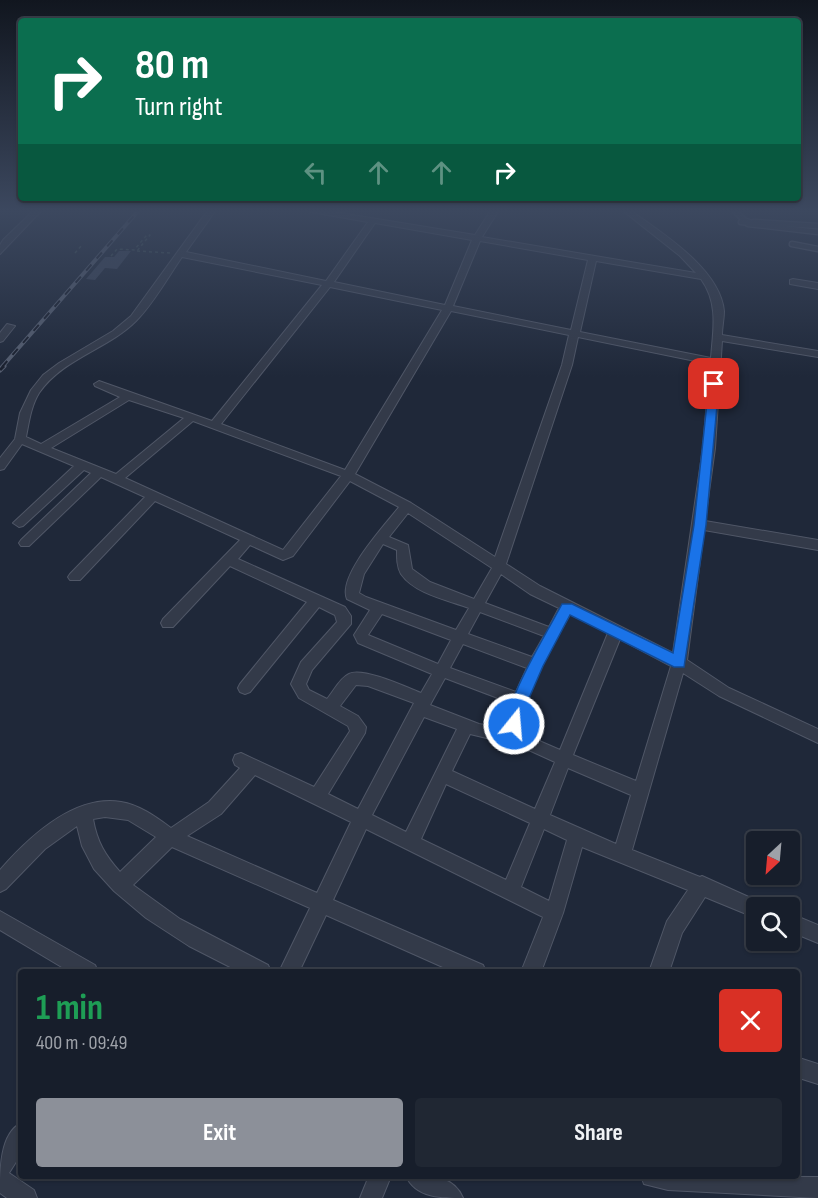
<!DOCTYPE html>
<html lang="en">
<head>
<meta charset="utf-8">
<style>
  :root { --surface:#171e2b; --page:#202733; --text:#f1f3f6; --muted:#9ea2a9; --line:#363c47; --accent:#8c9099 }
  body { margin:0; font-family:"Sofia Sans Condensed",sans-serif; background:var(--page); color:var(--text); height:100vh; display:flex; flex-direction:column; font-size:22px; white-space:nowrap }
  * { box-sizing:border-box; margin:0 }
  p { font-size:20px; color:var(--muted) }
  .icon { flex:none; width:33px; height:33px; fill:none; stroke:currentColor; stroke-width:2; stroke-linecap:round; stroke-linejoin:round }
  .map { position:relative; flex:1; overflow:hidden }
  .details { position:absolute; left:18px; top:969px; width:782px; height:210px; display:flex; flex-direction:column; background:var(--surface); border-radius:6px; box-shadow:0 2px 4px #0004,0 0 0 2px var(--line) }
  .details>* { flex:none }
  .top-card { position:absolute; left:18px; top:18px; width:783px; height:183px; border-radius:6px; box-shadow:0 2px 4px #0004,0 0 0 2px var(--line); background:#0b6e4f; color:#fff; overflow:hidden }
  .needle { width:39px; rotate:206deg }
  .fabs { position:absolute; left:746px; top:831px; display:grid; gap:12px }
  .fabs a { display:grid; place-items:center; width:54px; height:54px; border-radius:6px; background:var(--surface); box-shadow:0 2px 4px #0004,0 0 0 2px var(--line); font-size:30px }
  .pin { position:absolute; display:grid; place-items:center; width:51px; height:51px; color:#fff; margin:-26px; border-radius:12px; box-shadow:0 3px 9px #0006 }
  .me { position:absolute; width:66px; margin:-33px; rotate:17deg; stroke-linejoin:round; filter:drop-shadow(0 0 4px #0008) }
  .turn { display:flex; align-items:center; gap:21px; height:126px; padding:0 18px; font-size:27px }
  .turn .icon { width:78px; height:78px; stroke-width:2.5 }
  .turn b { display:block; font-size:42px; line-height:51px }
  .lanes { display:flex; align-items:center; height:57px; padding:0 18px; background:#0003; justify-content:center; gap:30px; direction:ltr }
  .lanes .off { opacity:.35 }
  .round { display:grid; place-items:center; flex:none; width:63px; height:63px; border-radius:6px; background:var(--page) }
  .overview { display:flex; align-items:center; justify-content:space-between; height:102px; padding:0 18px }
  h1 { font-size:36px; font-weight:700; line-height:45px; color:#1e9e55 }
  .primary-button { display:flex; gap:12px; margin-top:auto; padding:12px 18px }
  .primary-button a { flex:1; height:69px; border-radius:6px; background:var(--accent); color:#fff; font-size:24px; font-weight:700; line-height:69px; text-align:center }
  .primary-button a+a { background:var(--page); color:var(--text) }
  .map>svg:first-child { display:block }
  .building { fill:#3b4559 }
  .lines { fill:none; stroke-linecap:round; stroke-linejoin:round }
  .lane-casing { stroke:#505767; stroke-width:7 }
  .street-casing { stroke:#505767; stroke-width:2 }
  .path { stroke:#3f5257; stroke-width:1.5; stroke-dasharray:3 3; stroke-linecap:butt }
  .lane { stroke:#333a49; stroke-width:4.5 }
  .street { fill:#333a49; fill-rule:evenodd }
  .rail-far1-casing { stroke:#555e70; stroke-width:4 }
  .rail-casing { stroke:#555e70; stroke-width:5 }
  .rail-far1 { stroke:#191f2d; stroke-width:2; stroke-dasharray:8; stroke-linecap:butt }
  .rail { stroke:#191f2d; stroke-width:3; stroke-dasharray:10; stroke-linecap:butt }
  .route { fill:#1a73e8; stroke:#114b97; stroke-width:1.5 }
</style>
</head>
<body>
<div class="map">
<svg width="818" height="1198" viewBox="0 0 818 1198">
  <rect width="100%" height="100%" fill="#1f2839"/>
  <!-- building -->
  <polygon class="building" points="119,251 131,251 117,269 105,268 95,280 86,279 105,257 114,257"/>
  <g class="lines">
    <!-- lane casing -->
    <g class="lane-casing">
      <g id="lane">
        <polyline points="734,210 744,220"/>
        <polygon points="743,220 752,223 741,222"/>
        <polyline points="754,222 818,226"/>
        <polyline points="748,224 818,232"/>
        <polyline points="792,244 818,249"/>
      </g>
    </g>
    <!-- street casing -->
    <g class="street-casing">
      <g id="street">
        <polygon points="34,210 42,210 0,254 0,245 3,240"/>
        <path d="M208,210H216L186,252L326,281L368,222L311,212L307,210H322L475,235L491,210H499L482,237L696,273L680,256L622,210H630C662,233 720,269 724,311C724,319 722,327 722,335L818,351V357L722,341L715,448L705,521L818,540V550L704,530L687,660L729,688L818,729V743L719,696L683,673L632,850L700,877L702,876L762,903L764,908H756V918L705,897L682,933L669,972H649L667,921L688,890L582,847L563,913L541,972H521L543,917L366,829L333,900L483,965L486,972H454L326,915L299,972H279L310,908L172,847L133,885L180,919L268,965L271,972H240L189,946L146,918L114,891L94,869L82,846L77,826L45,849L6,889L0,892V870C29,837 74,794 121,802C140,805 156,817 171,828L209,802L240,768L235,765L233,760L235,755L241,753L314,787L350,731L348,726L299,698L291,684L301,662L337,622L335,615L319,607L250,692L245,694L240,692L238,688L240,684L307,602L230,566L173,627H163L161,623L163,619L240,540L155,501L80,580H70L68,577L70,574L145,497L101,477L29,546H21L19,543L21,540L91,473L84,470L23,526L19,527L13,523L74,466L22,444L4,469L0,470V458L15,439L20,413L31,390L43,375L59,363L113,331L131,316ZM375,223L472,240L445,305L334,282ZM480,241L588,260L571,330L453,306ZM182,257L322,285L212,421L99,381L94,384L95,386L120,397L41,444L26,437C29,422 31,406 39,393C62,359 108,349 136,321C154,303 168,277 182,257ZM596,261L701,279C719,304 713,330 711,358L580,332ZM330,287L442,310L345,470L221,424ZM451,311L569,335L562,365L495,557L411,503L355,474ZM578,337L710,364L703,448L673,653L540,586L506,564L572,365ZM129,400L184,418L116,474L51,448ZM193,421L341,476L283,550L125,478ZM350,481L399,507C386,524 337,576 347,599L370,610L354,635L358,643L432,674L421,693C406,687 363,667 349,674C340,678 333,692 327,699L309,690L306,684L312,670L351,624V616L345,607L238,559L250,545L283,560L293,556ZM408,513L492,568L474,599L430,582L412,569L408,545L389,537ZM383,544L397,550C397,559 397,567 401,574C415,594 448,600 469,608L456,630L366,597L359,593L364,574ZM501,574L530,594L559,608L549,627L485,603ZM480,612L544,636L532,657L468,634ZM382,614L451,640L438,664L368,635ZM570,614L608,633L560,750L537,740L522,729C524,688 551,649 570,614ZM620,639L671,666L636,781L573,755ZM463,644L527,668L516,692L450,668ZM445,678L511,703L506,729L479,724L430,705ZM356,685L368,686L414,703L358,809L328,794L365,733L366,727L358,716L340,706ZM424,717L457,729L406,832L372,815ZM470,734L520,746L555,762L535,809L452,771ZM568,768L631,795L616,844L550,815ZM255,775L351,822L317,893L187,836L221,814ZM446,784L530,823L506,880L421,839ZM105,817L128,820L156,837L120,872C105,855 97,842 93,819ZM544,829L567,840L549,901L521,887Z"/>
        <polygon points="793,279 818,283 818,289 790,284 790,280"/>
        <polygon points="7,324 15,326 3,341 0,342 0,333"/>
        <polygon points="0,911 95,965 98,972 70,972 0,930"/>
        <polygon points="789,913 818,925 818,943 789,931"/>
        <polygon points="796,1057 818,1064 818,1084 796,1077"/>
        <path d="M21,1123V1154L9,1173L34,1190L37,1198H7L0,1193C0,1169 0,1134 21,1123Z"/>
        <polygon points="369,1176 391,1176 382,1198 360,1198"/>
        <path d="M406,1176C427,1176 453,1174 463,1198C442,1198 416,1198 406,1176Z"/>
        <polygon points="641,1176 818,1177 818,1198 668,1190 644,1184"/>
      </g>
    </g>
    <!-- path -->
    <g class="path">
      <polyline points="137,251 170,253"/>
      <polyline points="75,253 81,246"/>
      <polyline points="111,256 117,249 134,250 147,235 150,235 137,251"/>
    </g>
    <!-- lane -->
    <use href="#lane" class="lane"/>
    <!-- street -->
    <use href="#street" class="street"/>
    <!-- rail-far1 casing -->
    <g class="rail-far1-casing">
      <polyline id="rail-far1" points="2,367 139,210"/>
    </g>
    <!-- rail casing -->
    <g class="rail-casing">
      <polyline id="rail" points="0,370 4,366"/>
    </g>
    <!-- rail-far1 -->
    <use href="#rail-far1" class="rail-far1"/>
    <!-- rail -->
    <use href="#rail" class="rail"/>
  </g>
  <!-- sky -->
  <linearGradient id="sky" x2="0" y2="1"><stop stop-color="#11161f"/><stop offset="0.56" stop-color="#3c485f"/><stop offset="1" stop-color="#3c485f" stop-opacity="0"/></linearGradient>
  <rect width="818" height="377" fill="url(#sky)"/>
  <!-- route -->
  <path class="route" d="M714,380L719,384L706,525L684,667H674L570,615L543,666L523,712L519,729L514,731L508,729C499,710 551,625 562,604H572L673,653L694,525L709,384Z"/>
</svg>
<div class="fabs">
<a><svg class="needle" viewBox="-14 -14 28 28"><path d="M0-13l5 13h-10z" fill="#e53935"/><path d="M0 13l5-13h-10z" fill="#9ea2a9"/></svg></a>
<a><svg class="icon" aria-label="search" viewBox="0 0 24 24"><circle cx="10" cy="10" r="6"/><path d="M15 15l6 6"/></svg></a>
</div>
<div class="pin" style="left:714px;top:384px;background:#d93025"><svg class="icon" aria-label="arrive" viewBox="0 0 24 24"><path d="M6 21V4h12l-3 4 3 4H6"/></svg></div>
<svg class="me" style="left:514px;top:724px" viewBox="-20 -20 40 40"><circle r="17" fill="#1a73e8" stroke="#fff" stroke-width="3"/><path d="M0-11L8 9 0 5-8 9z" fill="#fff"/></svg>
<div class="top-card">
<div class="turn"><svg class="icon" aria-label="right" viewBox="0 0 24 24"><path d="M7 20v-9h11M14 6l5 5-5 5"/></svg><div><b>80 m</b>Turn right</div></div>
<div class="lanes"><svg class="icon off" aria-label="left" viewBox="0 0 24 24"><path d="M17 20v-9H6M10 6l-5 5 5 5"/></svg><svg class="icon off" aria-label="ahead" viewBox="0 0 24 24"><path d="M12 20V5M6 11l6-6 6 6"/></svg><svg class="icon off" aria-label="ahead" viewBox="0 0 24 24"><path d="M12 20V5M6 11l6-6 6 6"/></svg><svg class="icon" aria-label="right" viewBox="0 0 24 24"><path d="M7 20v-9h11M14 6l5 5-5 5"/></svg></div>
</div>
<section class="details">
<div class="overview"><div><h1>1 min</h1><p>400 m · 09:49</p></div><a class="round" style="background:#d93025;color:#fff"><svg class="icon" aria-label="close" viewBox="0 0 24 24"><path d="M6 6l12 12M18 6L6 18"/></svg></a></div>
<div class="primary-button"><a>Exit</a><a>Share</a></div>
</section>
</div>
</body>
</html>
